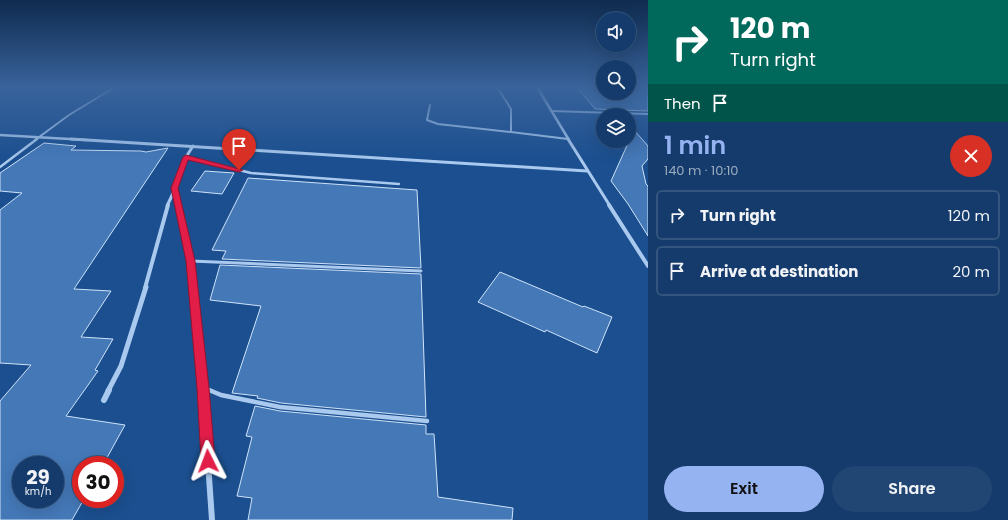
<!DOCTYPE html>
<html lang="en">
<head>
<meta charset="utf-8">
<style>
  :root { --surface:#143b6b; --page:#214673; --text:#f1f3f6; --muted:#9dadc1; --line:#33557e; --accent:#95b2f1 }
  body { margin:0; font-family:Poppins,sans-serif; background:var(--page); color:var(--text); height:100vh; display:flex; flex-direction:column; font-size:15px; white-space:nowrap }
  * { box-sizing:border-box; margin:0 }
  p { font-size:13px; color:var(--muted) }
  .icon { flex:none; width:22px; height:22px; fill:none; stroke:currentColor; stroke-width:2; stroke-linecap:round; stroke-linejoin:round }
  .map { position:relative; flex:1; overflow:hidden }
  .panel { display:flex; flex-direction:column; background:var(--surface); width:360px }
  .panel>* { flex:none }
  .guide { background:#00695c; color:#fff; overflow:hidden }
  .buttons { position:absolute; left:596px; top:12px; display:grid; gap:8px }
  .buttons a { display:grid; place-items:center; width:40px; height:40px; border-radius:50%; background:var(--surface); box-shadow:0 4px 16px #0002,0 0 0 1px var(--line); font-size:20px }
  .speed { position:absolute; left:12px; top:456px; display:flex; gap:8px; font-size:20px; font-weight:700; text-align:center }
  .speed>* { display:grid; place-content:center; width:52px; height:52px; border-radius:50%; background:var(--surface); box-shadow:0 4px 16px #0002,0 0 0 1px var(--line); line-height:1 }
  .speed small { font-size:10px; font-weight:400 }
  .speed .limit { border:6px solid #d22; background:#fff; color:#111 }
  .pin { position:absolute; display:grid; place-items:center; width:34px; height:34px; color:#fff; margin:-41px -17px; border-radius:50% 50% 50% 0; rotate:-45deg; box-shadow:0 0 4px #0007 }
  .pin .icon { rotate:45deg }
  .me { position:absolute; width:44px; margin:-22px; rotate:357deg; stroke-linejoin:round; filter:drop-shadow(0 0 3px #0008) }
  .turn { display:flex; align-items:center; gap:14px; height:84px; padding:0 16px; font-size:18px }
  .turn .icon { width:52px; height:52px; stroke-width:2.5 }
  .turn b { display:block; font-size:28px; line-height:34px }
  .then { display:flex; align-items:center; height:38px; padding:0 16px; background:#0003; gap:8px; font-size:15px }
  .round { display:grid; place-items:center; flex:none; width:42px; height:42px; border-radius:21px; background:var(--page) }
  .overview { display:flex; align-items:center; justify-content:space-between; height:68px; padding:0 16px }
  h1 { font-size:24px; font-weight:600; line-height:30px; color:var(--accent) }
  .button { display:flex; gap:8px; margin-top:auto; padding:8px 16px }
  .button a { flex:1; height:46px; border-radius:24px; background:var(--accent); color:#111; font-size:16px; font-weight:600; line-height:46px; text-align:center }
  .button a+a { background:var(--page); color:var(--text) }
  ul { padding:0; list-style:none }
  li { display:flex; align-items:center; gap:12px; height:50px; margin:0 8px 6px; padding:0 8px; border:2px solid var(--line); border-radius:6px }
  li div { flex:1 }
  li b { display:block; font-size:15px }
  li em { font-style:normal }
  main { display:flex; flex:1; min-height:0 }
  .map>svg:first-child { display:block }
  .building { fill:#4478b7; stroke:#cfe3fa; fill-rule:evenodd }
  .lines { fill:none; stroke-linecap:round; stroke-linejoin:round }
  .service-far4 { stroke:#a9c9ee; stroke-width:2 }
  .service-far3 { stroke:#a9c9ee; stroke-width:2.5 }
  .service-far2 { stroke:#a9c9ee; stroke-width:3 }
  .service-far1 { stroke:#a9c9ee; stroke-width:3.5 }
  .service { stroke:#a9c9ee; stroke-width:4.5 }
  .minor-far4 { stroke:#a9c9ee; stroke-width:2.5 }
  .minor-far3 { stroke:#a9c9ee; stroke-width:3 }
  .minor-far2 { stroke:#a9c9ee; stroke-width:4 }
  .minor-far1 { stroke:#a9c9ee; stroke-width:5 }
  .minor { stroke:#a9c9ee; stroke-width:6 }
  .route { fill:#e11d48; stroke:#92132f }
</style>
</head>
<body>
<main>
<div class="map">
<svg width="648" height="520" viewBox="0 0 648 520">
  <rect width="100%" height="100%" fill="#1b4f8f"/>
  <!-- building -->
  <g class="building">
    <polygon points="577,87 603,87 603,93 629,93 629,87 648,87 648,111 595,109"/>
    <polygon points="634,130 648,146 648,159 642,166 646,184 648,186 648,236 628,204 611,181"/>
    <path d="M44,143L76,146L71,150L141,151L146,152L168,148L74,289L111,291L81,337L113,339L95,370L98,371L66,416L125,425L103,465H81V499H84L72,520H0V401L31,365L0,363V210L22,193L0,191V173ZM21,465H55V499H21Z"/>
    <polygon points="205,171 234,173 222,194 191,191"/>
    <polygon points="248,178 417,190 421,268 222,259 226,251 212,250"/>
    <polygon points="220,265 421,274 426,417 281,403 257,398 258,396 232,393 261,306 210,300"/>
    <polygon points="500,272 583,307 584,306 612,317 597,353 546,330 545,332 478,302"/>
    <polygon points="255,406 280,411 426,425 426,434 434,434 438,497 513,508 512,520 248,520 252,498 237,496 252,437 246,436"/>
  </g>
  <g class="lines">
    <!-- service-far4 -->
    <g class="service-far4">
      <polyline points="430,105 427,120 438,124 511,132 511,109 497,87"/>
      <polyline points="551,111 648,114"/>
      <polyline points="511,132 568,139"/>
      <polyline points="35,140 69,115 115,87"/>
    </g>
    <!-- service-far3 -->
    <g class="service-far3">
      <polyline points="186,157 251,173 399,184"/>
      <polyline points="0,167 37,139"/>
    </g>
    <!-- service-far2 -->
    <polyline class="service-far2" points="191,261 421,271"/>
    <!-- service-far1 -->
    <polyline class="service-far1" points="203,388 212,391"/>
    <!-- service -->
    <polyline class="service" points="209,390 221,395 280,407 427,421"/>
    <!-- minor-far4 -->
    <g class="minor-far4">
      <polyline points="537,87 569,140"/>
      <polyline points="0,135 87,140"/>
    </g>
    <!-- minor-far3 -->
    <g class="minor-far3">
      <polyline points="71,139 587,171"/>
      <polyline points="568,139 610,206"/>
      <polyline points="167,206 175,189"/>
      <polyline points="179,206 175,188 186,157 193,146"/>
    </g>
    <!-- minor-far2 -->
    <g class="minor-far2">
      <polyline points="179,205 191,261 194,288"/>
      <polyline points="609,205 648,266"/>
      <polyline points="145,288 168,205"/>
    </g>
    <!-- minor-far1 -->
    <g class="minor-far1">
      <polyline points="193,287 203,391"/>
      <polyline points="108,391 121,366 146,287"/>
    </g>
    <!-- minor -->
    <g class="minor">
      <polyline points="203,390 212,520"/>
      <polyline points="104,400 109,390"/>
    </g>
  </g>
  <!-- sky -->
  <linearGradient id="sky" x2="0" y2="1"><stop stop-color="#0f2b4f"/><stop offset="0.54" stop-color="#39639b"/><stop offset="1" stop-color="#39639b" stop-opacity="0"/></linearGradient>
  <rect width="648" height="160" fill="url(#sky)"/>
  <!-- route -->
  <polygon class="route" points="186,155 243,170 239,172 188,160 178,188 195,261 209,388 215,461 213,466 208,468 203,466 201,461 197,388 186,261 171,188 183,157"/>
</svg>
<div class="buttons">
<a><svg class="icon" aria-label="sound" viewBox="0 0 24 24"><path d="M4 9h4l5-4v14l-5-4H4zM17 9q2 3 0 6"/></svg></a>
<a><svg class="icon" aria-label="search" viewBox="0 0 24 24"><circle cx="10" cy="10" r="6"/><path d="M15 15l6 6"/></svg></a>
<a><svg class="icon" aria-label="layers" viewBox="0 0 24 24"><path d="M12 4l9 5-9 5-9-5zM3 14l9 5 9-5"/></svg></a>
</div>
<div class="speed"><div>29<small>km/h</small></div><div class="limit">30</div></div>
<div class="pin" style="left:239px;top:170px;background:#d93025"><svg class="icon" aria-label="arrive" viewBox="0 0 24 24"><path d="M6 21V4h12l-3 4 3 4H6"/></svg></div>
<svg class="me" style="left:208px;top:461px" viewBox="-20 -20 40 40"><path d="M0-17L14 15 0 8-14 15z" fill="#e11d48" stroke="#fff" stroke-width="4"/></svg>
</div>
<section class="panel">
<div class="guide">
<div class="turn"><svg class="icon" aria-label="right" viewBox="0 0 24 24"><path d="M7 20v-9h11M14 6l5 5-5 5"/></svg><div><b>120 m</b>Turn right</div></div>
<div class="then">Then<svg class="icon" aria-label="arrive" viewBox="0 0 24 24"><path d="M6 21V4h12l-3 4 3 4H6"/></svg></div>
</div>
<div class="overview"><div><h1>1 min</h1><p>140 m · 10:10</p></div><a class="round" style="background:#d93025;color:#fff"><svg class="icon" aria-label="close" viewBox="0 0 24 24"><path d="M6 6l12 12M18 6L6 18"/></svg></a></div>
<ul>
<li><svg class="icon" aria-label="right" viewBox="0 0 24 24"><path d="M7 20v-9h11M14 6l5 5-5 5"/></svg><div><b>Turn right</b></div><em>120 m</em></li>
<li><svg class="icon" aria-label="arrive" viewBox="0 0 24 24"><path d="M6 21V4h12l-3 4 3 4H6"/></svg><div><b>Arrive at destination</b></div><em>20 m</em></li>
</ul>
<div class="button"><a>Exit</a><a>Share</a></div>
</section>
</main>
</body>
</html>
